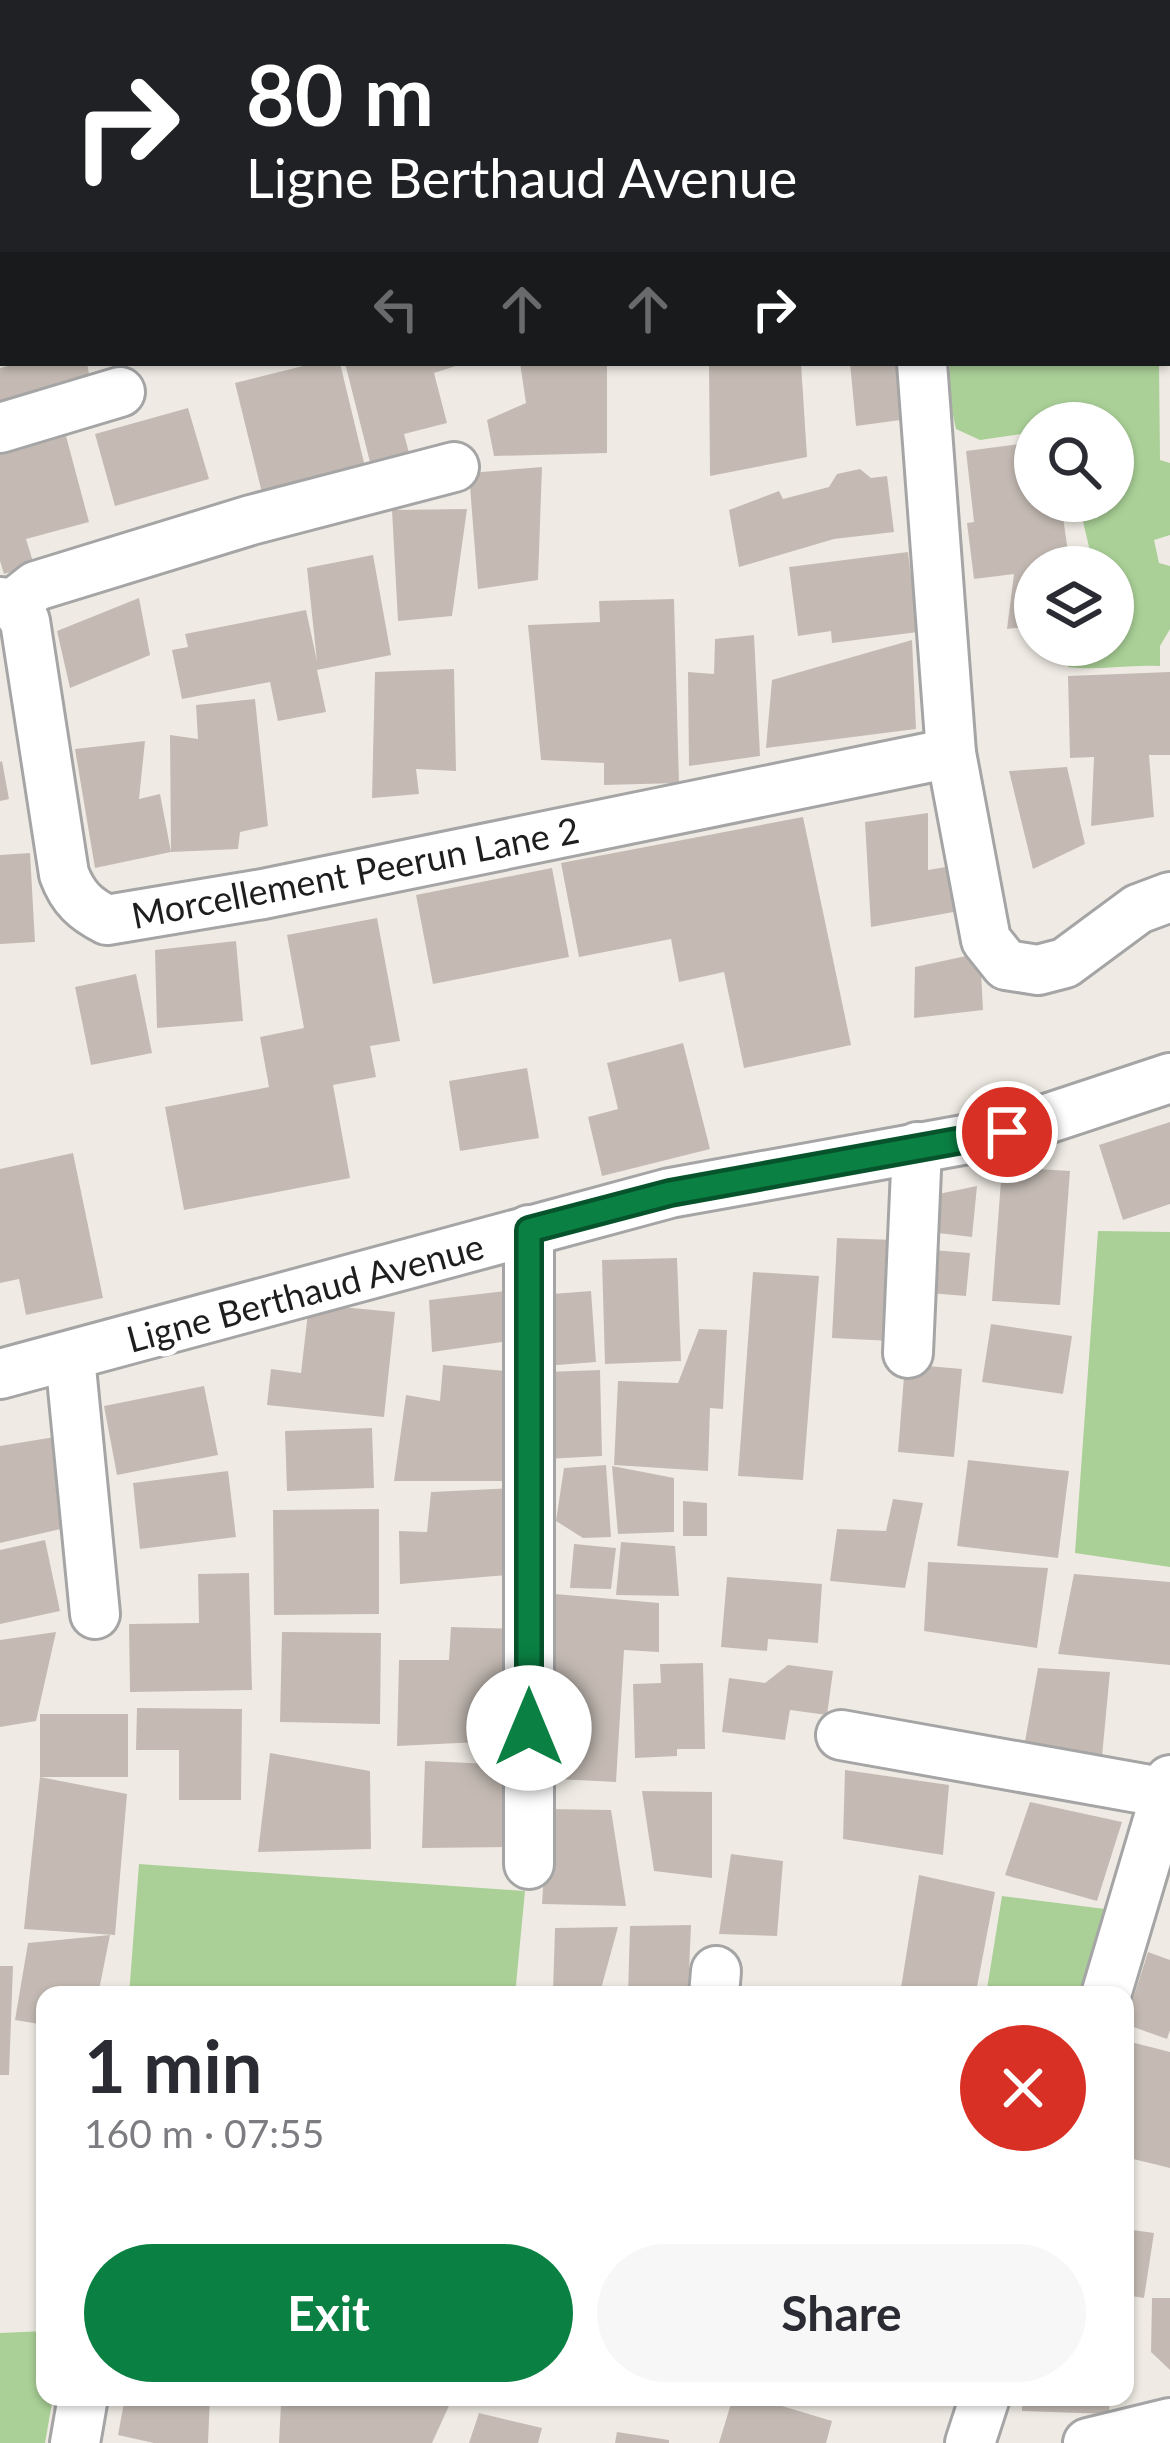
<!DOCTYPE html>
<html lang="en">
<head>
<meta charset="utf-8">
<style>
  :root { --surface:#fff; --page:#f7f7f7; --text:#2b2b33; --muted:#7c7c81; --accent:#0b8043 }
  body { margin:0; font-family:Lato,sans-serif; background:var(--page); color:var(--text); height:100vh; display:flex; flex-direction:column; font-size:45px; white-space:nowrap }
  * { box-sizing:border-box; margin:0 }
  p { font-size:39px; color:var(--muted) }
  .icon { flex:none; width:66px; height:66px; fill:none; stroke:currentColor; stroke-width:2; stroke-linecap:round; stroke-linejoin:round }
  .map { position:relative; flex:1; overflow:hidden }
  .sheet { position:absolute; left:36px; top:1986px; width:1098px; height:420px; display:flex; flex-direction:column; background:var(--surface); border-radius:24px; box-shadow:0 3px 9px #0004 }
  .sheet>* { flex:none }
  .guide { position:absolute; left:0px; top:0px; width:1170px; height:366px; box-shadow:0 3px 9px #0004; background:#202124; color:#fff; overflow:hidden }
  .fabs { position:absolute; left:1014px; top:402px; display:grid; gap:24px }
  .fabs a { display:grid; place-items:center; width:120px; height:120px; border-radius:50%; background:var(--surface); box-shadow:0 3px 9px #0004; font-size:60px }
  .pin { position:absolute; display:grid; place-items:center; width:102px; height:102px; color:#fff; margin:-51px; border:6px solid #fff; border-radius:50%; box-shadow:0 3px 12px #0007 }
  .me { position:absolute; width:132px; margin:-66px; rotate:0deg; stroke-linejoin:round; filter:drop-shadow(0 0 9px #0008) }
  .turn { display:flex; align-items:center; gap:42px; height:252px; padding:0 48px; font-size:54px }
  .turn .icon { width:156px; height:156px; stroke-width:2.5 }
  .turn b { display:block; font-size:84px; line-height:102px }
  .lanes { display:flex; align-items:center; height:114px; padding:0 48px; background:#0003; justify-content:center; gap:60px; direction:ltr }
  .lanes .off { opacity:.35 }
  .round { display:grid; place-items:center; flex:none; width:126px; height:126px; border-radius:63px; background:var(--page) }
  .overview { display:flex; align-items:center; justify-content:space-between; height:204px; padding:0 48px }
  h1 { font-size:72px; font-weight:700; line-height:90px }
  .primary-button { display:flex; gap:24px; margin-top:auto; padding:24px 48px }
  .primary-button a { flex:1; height:138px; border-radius:72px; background:var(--accent); color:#fff; font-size:48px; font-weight:700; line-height:138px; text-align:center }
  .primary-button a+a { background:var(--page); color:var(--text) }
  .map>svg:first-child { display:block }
  .forest { fill:#aad097 }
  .building { fill:#c4bab3 }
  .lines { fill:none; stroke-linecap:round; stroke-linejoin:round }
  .minor-casing { stroke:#a5a5a5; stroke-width:54 }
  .major-casing { stroke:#985e00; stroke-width:66 }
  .minor { stroke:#fff; stroke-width:48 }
  .major { stroke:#fece9a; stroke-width:60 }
  .route-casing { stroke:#07532c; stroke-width:30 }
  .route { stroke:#0b8043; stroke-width:21 }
  .labels { text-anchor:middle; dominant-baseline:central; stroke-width:12; stroke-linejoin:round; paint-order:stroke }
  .street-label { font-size:36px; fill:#1e1e1e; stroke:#fff }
</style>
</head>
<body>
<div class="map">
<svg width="1170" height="2443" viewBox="0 0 1170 2443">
  <rect width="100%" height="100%" fill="#efebe4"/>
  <!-- forest -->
  <g class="forest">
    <path d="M950,363H1159L1160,460L1170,463V535L1154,540L1159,563L1170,566V629L1160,646V666C1129,664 1098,671 1068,667L1071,645H1113V567H1089L1091,555L1078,501H1113V423H1035V432L980,440L956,429L947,388Z"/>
    <polygon points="1098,1231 1170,1232 1170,1567 1075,1553"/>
    <polygon points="139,1864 525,1891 515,1995 129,1995"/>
    <polygon points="1002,1896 1105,1909 1082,1995 986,1995"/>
    <polygon points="45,2331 45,2397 53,2397 45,2443 0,2443 0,2333"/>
  </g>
  <!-- building -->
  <g class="building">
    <polygon points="21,363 87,363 91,385 0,412 0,368"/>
    <polygon points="315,363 340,363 366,471 263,497 235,383"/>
    <polygon points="345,363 465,363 434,373 447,423 404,434 412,464 373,474"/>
    <polygon points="520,363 607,363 607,453 494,456 487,420 526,403"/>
    <polygon points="801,363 807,457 710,476 709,366"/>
    <polygon points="850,363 903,363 908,419 856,426"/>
    <polygon points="188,408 209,479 115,506 95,434"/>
    <polygon points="66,436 89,522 26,539 34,565 4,574 0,561 0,455"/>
    <polygon points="1035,442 1035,501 1048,501 1050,512 1062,510 1070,566 1035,567 1035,626 1007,629 1014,574 974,579 967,523 974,522 966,451"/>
    <polygon points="542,467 538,580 478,589 469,473"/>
    <polygon points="860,469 871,478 887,476 894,532 834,539 739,567 729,510 779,491 783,499 829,487 837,474"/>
    <polygon points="467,509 452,616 398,621 392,510"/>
    <polygon points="908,552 918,632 832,643 831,631 798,636 789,567"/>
    <polygon points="373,555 391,655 317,670 326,712 278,721 270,682 182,699 172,650 188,647 185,634 306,610 317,661 307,568"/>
    <polygon points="139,598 150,655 70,688 57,631"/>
    <polygon points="674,599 679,783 604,785 604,763 541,760 528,625 600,622 599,601"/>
    <polygon points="754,635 760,756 689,766 688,672 714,674 715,639"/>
    <polygon points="912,640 916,729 766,748 772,680"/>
    <polygon points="454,669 456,771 416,769 419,794 372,798 375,672"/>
    <polygon points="1170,672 1170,755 1149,755 1154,817 1091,826 1094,757 1070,758 1068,676"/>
    <polygon points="255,699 268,826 240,832 238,849 171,852 170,735 198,739 196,705"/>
    <polygon points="145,741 139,799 160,794 171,852 95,868 75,749"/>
    <polygon points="2,761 9,799 0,801 0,762"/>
    <polygon points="1067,767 1085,844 1033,869 1009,771"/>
    <polygon points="928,813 928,870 952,866 959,911 871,927 865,822"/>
    <polygon points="803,817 851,1045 744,1068 724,972 679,982 671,939 579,957 561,863"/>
    <polygon points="30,853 35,942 0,944 0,855"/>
    <polygon points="552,868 569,957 433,984 416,895"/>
    <polygon points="377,918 400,1041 370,1046 376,1077 333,1085 350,1178 184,1210 165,1107 269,1087 260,1037 304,1028 287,935"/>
    <polygon points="236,941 243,1021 157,1028 155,950"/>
    <polygon points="980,953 983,1010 914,1018 915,967"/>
    <polygon points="136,974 152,1053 91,1065 75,987"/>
    <polygon points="683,1043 710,1149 602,1176 588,1117 618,1109 607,1063"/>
    <polygon points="527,1068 539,1138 460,1151 449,1081"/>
    <polygon points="1170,1122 1170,1204 1123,1220 1099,1145"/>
    <polygon points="73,1153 103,1298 26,1315 19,1279 0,1283 0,1169"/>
    <polygon points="1002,1167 1070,1171 1060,1305 992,1301"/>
    <polygon points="977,1186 972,1237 921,1231 924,1197"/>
    <polygon points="837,1238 896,1240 891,1341 832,1338"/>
    <polygon points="920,1249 970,1253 966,1296 917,1292"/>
    <polygon points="677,1258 681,1361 605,1364 602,1260"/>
    <polygon points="753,1272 819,1276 803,1480 738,1476"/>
    <polygon points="515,1290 509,1341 432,1352 429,1300"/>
    <polygon points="591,1291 596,1362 544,1366 539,1295"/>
    <polygon points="309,1304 395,1312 384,1417 267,1405 271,1369 301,1373"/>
    <polygon points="991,1324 1072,1336 1063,1394 982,1382"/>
    <polygon points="699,1329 727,1330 723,1409 710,1408 708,1471 614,1465 618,1381 678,1383"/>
    <polygon points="905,1364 962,1369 954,1457 898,1452"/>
    <polygon points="443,1365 514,1372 506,1481 394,1481 406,1395 440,1401"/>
    <polygon points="600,1370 602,1456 546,1459 544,1372"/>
    <polygon points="204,1386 218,1455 117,1475 104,1406"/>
    <polygon points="372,1428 374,1488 287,1491 285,1431"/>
    <polygon points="67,1435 65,1528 0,1543 0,1446"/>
    <polygon points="968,1460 1069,1471 1058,1558 957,1546"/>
    <polygon points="606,1465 611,1537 583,1538 556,1521 564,1468"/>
    <polygon points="612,1466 674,1478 674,1532 618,1534"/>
    <polygon points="228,1471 236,1537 140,1549 133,1483"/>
    <polygon points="514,1488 518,1574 400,1584 399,1531 427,1532 431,1492"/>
    <polygon points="893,1499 923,1503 905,1588 830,1581 837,1529 886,1531"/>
    <polygon points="683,1501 707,1503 707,1536 683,1536"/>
    <polygon points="379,1509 379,1614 274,1615 273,1510"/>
    <polygon points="45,1540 60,1611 0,1624 0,1550"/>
    <polygon points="621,1542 675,1546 679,1596 616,1595"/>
    <polygon points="574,1544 616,1548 611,1589 570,1588"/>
    <polygon points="928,1562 1048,1568 1037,1648 924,1631"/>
    <polygon points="249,1573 252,1690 130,1692 129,1624 199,1623 198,1574"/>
    <polygon points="1074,1574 1170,1582 1170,1665 1058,1654"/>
    <polygon points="727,1577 822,1584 818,1643 768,1639 767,1651 721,1647"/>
    <polygon points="555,1594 659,1603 659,1652 624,1650 616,1782 538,1778 544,1622 554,1621"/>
    <polygon points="451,1627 519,1629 520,1740 397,1746 399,1660 449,1660"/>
    <polygon points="56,1632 36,1721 0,1727 0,1640"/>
    <polygon points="282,1632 381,1633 380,1724 280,1722"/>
    <polygon points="703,1663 705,1749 677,1749 677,1756 635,1758 633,1684 661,1683 660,1664"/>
    <polygon points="788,1665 833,1671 827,1715 790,1710 785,1740 722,1732 729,1678 765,1683"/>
    <polygon points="1038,1668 1110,1672 1101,1767 1023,1753"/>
    <polygon points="137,1708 242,1709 241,1800 179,1800 179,1750 136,1750"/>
    <rect x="40" y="1714" width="88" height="63"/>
    <polygon points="270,1753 370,1771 371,1849 258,1852"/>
    <polygon points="425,1761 518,1765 522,1847 422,1848"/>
    <polygon points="845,1770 949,1785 943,1855 843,1839"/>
    <polygon points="40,1777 127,1794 115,1935 24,1929"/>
    <polygon points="642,1791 712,1792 712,1878 654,1871"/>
    <polygon points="1030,1802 1122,1822 1097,1901 1005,1875"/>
    <polygon points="548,1809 611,1810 626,1906 542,1904"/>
    <polygon points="731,1854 783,1861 777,1936 719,1934"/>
    <polygon points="919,1875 995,1892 976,1992 900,1994"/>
    <polygon points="691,1925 688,1995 628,1995 630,1926"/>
    <polygon points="618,1927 601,1989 553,1993 555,1928"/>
    <polygon points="110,1935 98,1995 45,1995 45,2025 15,2020 28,1943"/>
    <polygon points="1148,1952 1170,1960 1170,2030 1167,2039 1125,2024"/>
    <polygon points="0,1966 13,1966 9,2075 0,2075"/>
    <polygon points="1127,2041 1170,2052 1170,2168 1125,2157"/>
    <polygon points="1125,2229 1154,2233 1144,2298 1125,2295"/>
    <polygon points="1152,2298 1170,2298 1170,2370 1151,2352"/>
    <polygon points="125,2397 210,2397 208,2443 154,2443 118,2435"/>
    <polygon points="413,2397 453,2397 432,2443 279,2443 281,2404"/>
    <polygon points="733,2397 752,2397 832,2421 826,2443 719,2443"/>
    <polygon points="1022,2397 1110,2397 1109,2414 1022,2411"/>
    <polygon points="479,2413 542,2428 538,2443 469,2443"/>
    <polygon points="617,2432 669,2440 669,2443 615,2443"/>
  </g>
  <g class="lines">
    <!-- minor casing -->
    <g class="minor-casing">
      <g id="minor">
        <polyline points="439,0 439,3"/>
        <polyline points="895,0 895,3"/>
        <polyline points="922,363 951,753 986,940 1006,965 1038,970 1065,963 1138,909 1170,897"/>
        <polyline points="0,428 120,392"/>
        <path d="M0,602L13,604L25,621L64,874C73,898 85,909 107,920L263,894L951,753"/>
        <polyline points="13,604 36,586 251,520 454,467"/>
        <polyline points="529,1230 529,1864"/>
        <polyline points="908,1353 917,1147"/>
        <polyline points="70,1357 95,1614"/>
        <polyline points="0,1374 670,1193 1007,1132 1170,1078"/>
        <polyline points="841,1735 1166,1793"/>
        <polyline points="714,1995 716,1971"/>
        <polyline points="1106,1995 1170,1780"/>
        <polyline points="75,2443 83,2397"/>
        <polyline points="970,2443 985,2397"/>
        <polyline points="1088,2443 1170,2423"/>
      </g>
    </g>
    <!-- major casing -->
    <g class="major-casing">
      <g id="major">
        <polyline points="1079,0 1084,3"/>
        <polyline points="1167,51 1170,52"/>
      </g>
    </g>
    <!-- minor -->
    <use href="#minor" class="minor"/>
    <!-- major -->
    <use href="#major" class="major"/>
  </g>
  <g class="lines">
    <!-- route casing -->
    <g class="route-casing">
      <polyline id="route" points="529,1728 529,1230 670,1193 1007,1132"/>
    </g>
    <!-- route -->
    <use href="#route" class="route"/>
  </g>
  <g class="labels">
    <!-- street labels -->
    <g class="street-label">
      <text transform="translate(355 872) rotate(-11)">Morcellement Peerun Lane 2</text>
      <text transform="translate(305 1292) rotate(-15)">Ligne Berthaud Avenue</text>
    </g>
  </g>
</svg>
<div class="fabs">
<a><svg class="icon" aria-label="search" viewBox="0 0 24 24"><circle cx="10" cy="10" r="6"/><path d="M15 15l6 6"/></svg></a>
<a><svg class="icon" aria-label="layers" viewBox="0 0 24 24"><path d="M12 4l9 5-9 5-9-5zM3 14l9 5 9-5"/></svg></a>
</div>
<div class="pin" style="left:1007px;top:1132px;background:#d93025"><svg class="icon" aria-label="arrive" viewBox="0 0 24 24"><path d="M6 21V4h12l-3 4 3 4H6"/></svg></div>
<svg class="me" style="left:529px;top:1728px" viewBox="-20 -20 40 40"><circle r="19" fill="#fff"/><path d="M0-13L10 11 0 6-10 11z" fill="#0b8043"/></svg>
<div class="guide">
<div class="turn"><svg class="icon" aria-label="right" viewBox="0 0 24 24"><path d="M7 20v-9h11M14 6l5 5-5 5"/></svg><div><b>80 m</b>Ligne Berthaud Avenue</div></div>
<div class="lanes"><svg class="icon off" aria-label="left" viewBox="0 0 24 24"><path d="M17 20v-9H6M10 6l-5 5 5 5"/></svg><svg class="icon off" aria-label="ahead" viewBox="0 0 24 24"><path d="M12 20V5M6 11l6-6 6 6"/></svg><svg class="icon off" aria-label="ahead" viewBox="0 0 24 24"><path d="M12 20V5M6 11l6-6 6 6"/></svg><svg class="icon" aria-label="right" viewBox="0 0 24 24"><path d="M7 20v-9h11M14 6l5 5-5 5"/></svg></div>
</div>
<section class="sheet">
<div class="overview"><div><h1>1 min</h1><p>160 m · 07:55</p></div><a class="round" style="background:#d93025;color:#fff"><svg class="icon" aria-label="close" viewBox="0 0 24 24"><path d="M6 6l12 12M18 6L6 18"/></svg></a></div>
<div class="primary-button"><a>Exit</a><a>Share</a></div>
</section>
</div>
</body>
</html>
